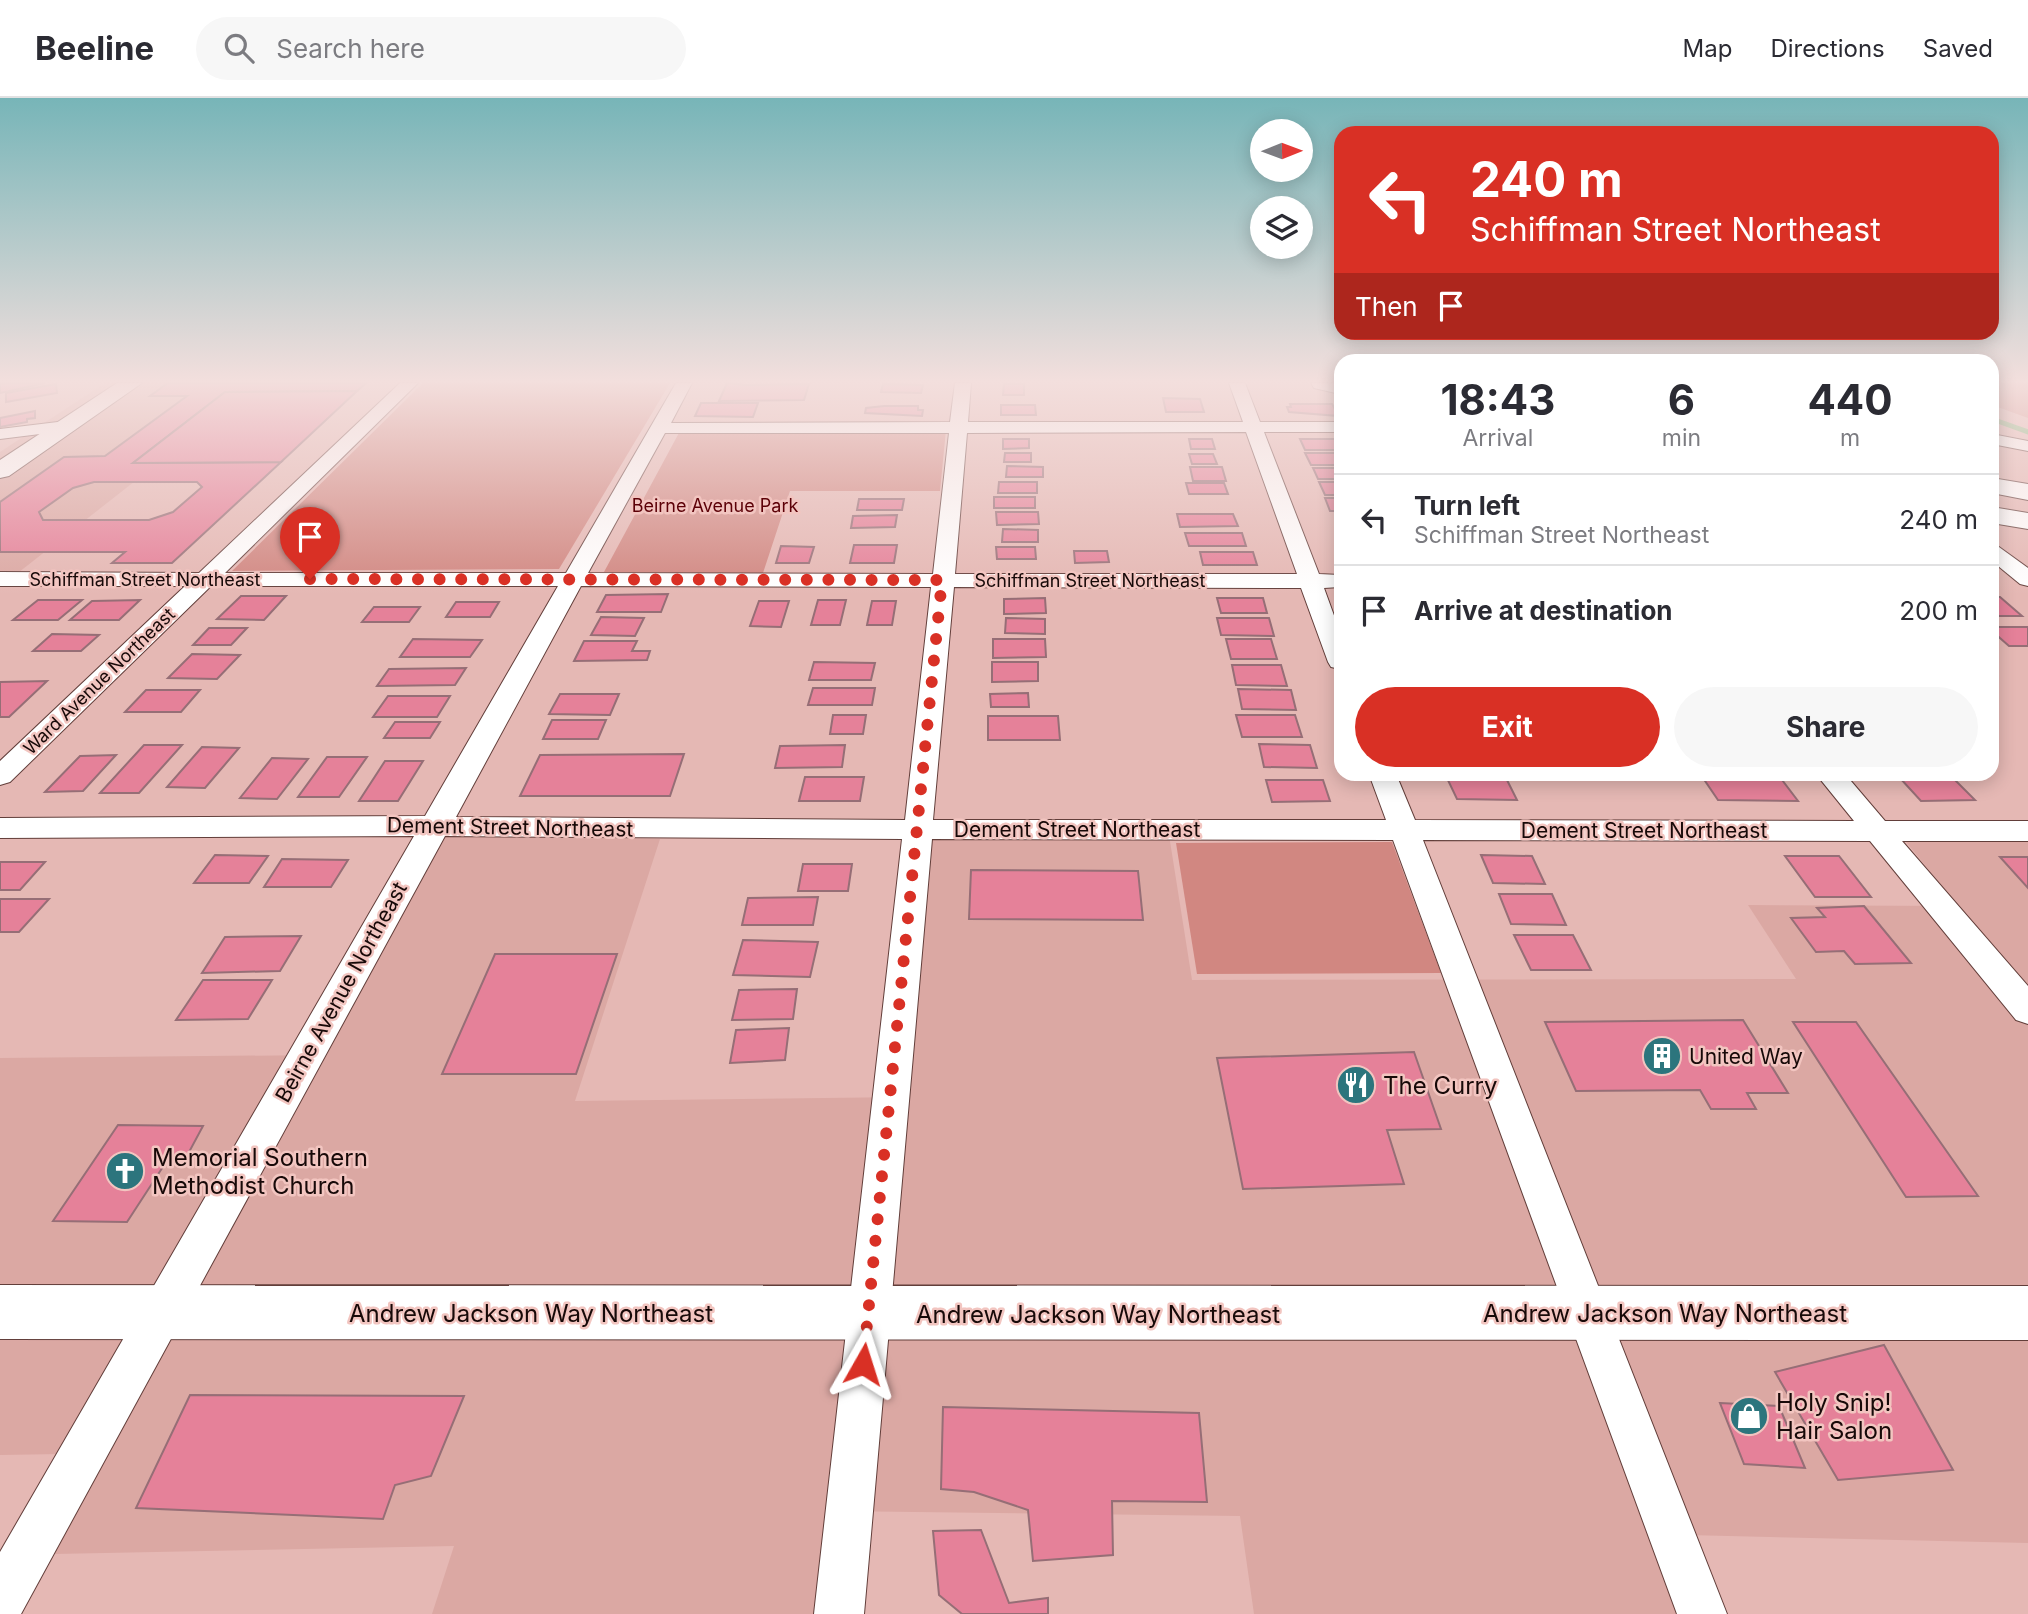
<!DOCTYPE html>
<html lang="en">
<head>
<meta charset="utf-8">
<style>
  :root { --surface:#fff; --page:#f7f7f7; --text:#2b2b33; --muted:#7c7c81; --line:#e1e1e2; --accent:#d93025 }
  body { margin:0; font-family:Inter,sans-serif; background:var(--page); color:var(--text); height:100vh; display:flex; flex-direction:column; font-size:26px; white-space:nowrap }
  * { box-sizing:border-box; margin:0 }
  p { font-size:23px; color:var(--muted) }
  .icon { flex:none; width:38px; height:38px; fill:none; stroke:currentColor; stroke-width:2; stroke-linecap:round; stroke-linejoin:round }
  .map { position:relative; flex:1; overflow:hidden }
  .details { position:absolute; left:1334px; top:256px; width:665px; height:427px; display:flex; flex-direction:column; background:var(--surface); border-radius:21px; box-shadow:0 4px 18px #0003 }
  .details>* { flex:none }
  .top-card { position:absolute; left:1334px; top:28px; width:665px; height:214px; border-radius:21px; box-shadow:0 4px 18px #0003; background:#d93025; color:#fff; overflow:hidden }
  .needle { width:46px; rotate:89deg }
  .buttons { position:absolute; left:1250px; top:21px; display:grid; gap:14px }
  .buttons a { display:grid; place-items:center; width:63px; height:63px; border-radius:50%; background:var(--surface); box-shadow:0 4px 18px #0003; font-size:35px }
  .pin { position:absolute; display:grid; place-items:center; width:60px; height:60px; color:#fff; margin:-72px -30px; border-radius:50% 50% 50% 0; rotate:-45deg; box-shadow:0 0 7px #0007 }
  .pin .icon { rotate:45deg }
  .me { position:absolute; width:77px; margin:-38px; rotate:6deg; stroke-linejoin:round; filter:drop-shadow(0 0 5px #0008) }
  .turn { display:flex; align-items:center; gap:24px; height:147px; padding:0 21px; font-size:32px }
  .turn .icon { width:91px; height:91px; stroke-width:2.5 }
  .turn b { display:block; font-size:49px; line-height:60px }
  .then { display:flex; align-items:center; height:66px; padding:0 21px; background:#0003; gap:14px; font-size:26px }
  .eta { display:flex; justify-content:space-evenly; align-items:center; height:119px; text-align:center }
  .eta b { font-size:42px; font-weight:700; line-height:49px }
  .action { display:flex; gap:14px; margin-top:auto; padding:14px 21px }
  .action a { flex:1; height:80px; border-radius:42px; background:var(--accent); color:#fff; font-size:28px; font-weight:700; line-height:80px; text-align:center }
  .action a+a { background:var(--page); color:var(--text) }
  ul { padding:0; list-style:none }
  li { display:flex; align-items:center; gap:21px; height:91px; padding:0 21px; border-top:2px solid var(--line) }
  li div { flex:1 }
  li b { display:block; font-size:26px }
  li em { font-style:normal }
  header { display:flex; align-items:center; gap:42px; box-sizing:border-box; height:98px; padding:0 35px; background:var(--surface); border-bottom:2px solid var(--line) }
  header strong { font-size:33px }
  nav { display:flex; gap:38px; margin-inline-start:auto; font-size:24px }
  .search { width:490px; height:63px; background:var(--page); display:flex; align-items:center; gap:18px; box-sizing:border-box; padding:0 24px; border-radius:38px; color:var(--muted); font-size:26px }
  .map>svg:first-child { display:block }
  .built { fill:#dba8a3 }
  .green { fill:#d18781 }
  .lines { fill:none; stroke-linecap:round; stroke-linejoin:round }
  .stream { stroke:#6db670; stroke-width:5 }
  .building { fill:#e58199; stroke:#966e76; stroke-width:2; fill-rule:evenodd }
  .minor-casing { stroke:#623e3a; stroke-width:2 }
  .secondary-casing { stroke:#623e3a; stroke-width:2 }
  .motorway-casing { stroke:#623e3a; stroke-width:2 }
  .minor { fill:#fff; fill-rule:evenodd }
  .secondary { fill:#fff; fill-rule:evenodd }
  .motorway { fill:#fff; fill-rule:evenodd }
  .route { stroke:#d93025; stroke-width:12; stroke-dasharray:0 21.6 }
  .labels { text-anchor:middle; dominant-baseline:central; stroke-width:5; stroke-linejoin:round; paint-order:stroke }
  .far-park-label { font-size:18px; fill:#5c0007; stroke:#f2c5c0 }
  .far-street-label { font-size:18px; fill:#170908; stroke:#f2c5c0 }
  .street-label { font-size:21px; fill:#170908; stroke:#f2c5c0 }
  .poi-label { font-size:21px; fill:#170908; stroke:#f2c5c0; text-anchor:start }
  .near-poi-label { font-size:24px; fill:#170908; stroke:#f2c5c0; text-anchor:start }
  .near-street-label { font-size:24px; fill:#170908; stroke:#f2c5c0 }
</style>
</head>
<body>
<header>
<strong>Beeline</strong>
<div class="search"><svg class="icon" aria-label="search" viewBox="0 0 24 24"><circle cx="10" cy="10" r="6"/><path d="M15 15l6 6"/></svg>Search here</div>
<nav><a>Map</a><a>Directions</a><a>Saved</a></nav>
</header>
<div class="map">
<svg width="2028" height="1516" viewBox="0 0 2028 1516">
  <rect width="100%" height="100%" fill="#e5b8b4"/>
  <!-- built -->
  <g class="built">
    <polygon points="105,285 260,285 0,489 0,354"/>
    <polygon points="442,737 660,741 575,1003 906,999 929,737 1169,737 1192,882 1796,881 1748,807 1958,808 1902,739 2028,738 2028,1445 1687,1437 1716,1516 1254,1516 1240,1418 833,1413 821,1516 432,1516 454,1448 4,1457 62,1356 0,1357 0,960 321,957"/>
  </g>
  <!-- green -->
  <g class="green">
    <polygon points="423,285 670,285 559,471 232,473"/>
    <polygon points="1992,285 2028,285 2028,320 1992,307"/>
    <polygon points="946,332 940,393 790,393 763,475 604,474 680,333"/>
    <polygon points="1392,744 1441,875 1197,876 1176,745"/>
  </g>
  <g class="lines">
    <!-- stream -->
    <polyline class="stream" points="1992,321 2028,334"/>
  </g>
  <!-- building -->
  <g class="building">
    <polygon points="7,285 45,285 0,295 0,286"/>
    <path d="M168,285H366L357,293L225,294L133,365L281,364L172,465H112L125,454H0V404L64,359L105,358L187,298H150ZM94,384H197L202,389L173,414L149,422H43L39,414L73,390Z"/>
    <polygon points="727,285 746,287 809,286 804,302 719,303"/>
    <polygon points="56,286 57,295 6,304 6,295"/>
    <polygon points="883,286 923,287 921,295 881,294"/>
    <polygon points="1004,286 1024,286 1024,297 1003,297"/>
    <polygon points="357,293 281,364 133,365 225,294"/>
    <polygon points="1163,300 1200,301 1204,314 1166,314"/>
    <polygon points="701,305 758,305 753,319 695,318"/>
    <polygon points="1290,306 1332,306 1339,318 1289,314 1287,309 1291,309"/>
    <polygon points="1001,307 1035,307 1036,317 1001,317"/>
    <polygon points="884,308 918,308 918,312 923,312 922,318 865,315 866,310"/>
    <polygon points="35,313 35,320 27,321 27,324 0,329 0,320"/>
    <polygon points="1003,341 1029,341 1029,350 1003,351"/>
    <polygon points="1189,341 1212,341 1215,351 1191,351"/>
    <polygon points="1300,341 1335,341 1340,352 1305,352"/>
    <polygon points="1005,355 1031,355 1031,364 1004,364"/>
    <polygon points="1305,355 1340,355 1340,367 1311,367"/>
    <polygon points="1189,356 1213,356 1217,366 1192,366"/>
    <polygon points="1007,368 1043,369 1043,379 1006,379"/>
    <polygon points="1190,369 1222,369 1226,383 1193,383"/>
    <polygon points="1313,370 1340,370 1340,381 1318,381"/>
    <polygon points="999,384 1037,384 1037,395 998,395"/>
    <polygon points="1319,384 1340,384 1340,397 1325,397"/>
    <polygon points="1186,385 1224,385 1228,396 1189,396"/>
    <rect x="994" y="399" width="41" height="11"/>
    <polygon points="1325,400 1340,400 1340,413 1330,413"/>
    <polygon points="859,401 904,401 902,412 857,412"/>
    <polygon points="996,414 1038,414 1039,426 997,427"/>
    <polygon points="1177,416 1233,416 1238,428 1180,429"/>
    <polygon points="897,417 895,429 851,430 853,418"/>
    <polygon points="1003,431 1038,432 1038,444 1002,444"/>
    <polygon points="1185,435 1242,435 1246,448 1189,448"/>
    <polygon points="854,447 897,447 894,465 850,465"/>
    <polygon points="781,448 814,449 809,465 776,465"/>
    <polygon points="996,449 1035,449 1036,461 997,461"/>
    <polygon points="1074,453 1107,453 1109,464 1075,465"/>
    <polygon points="1200,454 1253,454 1257,467 1203,467"/>
    <polygon points="668,496 661,514 597,514 606,497"/>
    <polygon points="241,498 286,498 264,522 217,521"/>
    <polygon points="1992,499 2000,499 2022,518 1992,518"/>
    <polygon points="1045,500 1046,515 1004,516 1004,501"/>
    <polygon points="1217,500 1263,500 1267,515 1221,515"/>
    <polygon points="38,502 82,502 58,522 13,522"/>
    <polygon points="140,502 119,522 70,522 92,503"/>
    <polygon points="818,502 846,502 840,527 811,527"/>
    <polygon points="759,503 789,503 781,529 750,528"/>
    <polygon points="872,503 896,503 892,527 867,527"/>
    <polygon points="456,504 499,504 490,519 446,519"/>
    <polygon points="374,509 420,509 409,524 362,524"/>
    <polygon points="601,519 644,520 635,538 591,537"/>
    <polygon points="1006,520 1045,521 1045,536 1005,535"/>
    <polygon points="1217,520 1269,520 1274,538 1221,537"/>
    <polygon points="1992,529 2028,529 2028,548 2009,548 1992,533"/>
    <polygon points="209,530 247,530 231,547 193,547"/>
    <polygon points="52,536 99,537 81,553 33,553"/>
    <polygon points="413,541 482,542 470,559 400,559"/>
    <polygon points="993,541 1045,541 1046,559 993,560"/>
    <polygon points="1226,541 1271,541 1277,561 1231,561"/>
    <polygon points="584,543 637,543 632,553 650,553 647,562 574,563"/>
    <polygon points="192,556 240,557 217,581 168,580"/>
    <polygon points="814,564 875,565 871,582 809,582"/>
    <polygon points="992,564 1038,564 1038,583 992,584"/>
    <polygon points="1232,567 1281,567 1287,588 1236,587"/>
    <polygon points="466,570 455,587 377,588 389,571"/>
    <polygon points="47,583 9,619 0,619 0,584"/>
    <polygon points="813,590 875,590 872,607 808,607"/>
    <polygon points="1238,591 1291,592 1296,612 1242,611"/>
    <polygon points="146,592 200,592 181,614 125,614"/>
    <polygon points="1028,595 1029,609 991,609 990,596"/>
    <polygon points="560,596 619,596 610,617 549,616"/>
    <polygon points="388,598 450,598 437,619 373,619"/>
    <polygon points="833,617 866,617 863,636 830,636"/>
    <polygon points="1236,617 1295,617 1302,639 1242,639"/>
    <polygon points="988,618 1058,618 1060,642 988,642"/>
    <polygon points="552,622 606,622 598,641 543,641"/>
    <polygon points="395,624 440,624 430,640 384,640"/>
    <polygon points="1259,646 1310,647 1317,670 1264,669"/>
    <polygon points="144,647 182,647 139,695 100,695"/>
    <polygon points="845,647 842,669 775,670 780,648"/>
    <polygon points="202,649 239,650 205,690 167,689"/>
    <polygon points="684,656 670,698 520,698 540,657"/>
    <polygon points="116,657 83,693 45,694 80,658"/>
    <polygon points="327,659 367,659 339,699 298,699"/>
    <polygon points="272,660 308,661 277,701 240,700"/>
    <polygon points="385,663 423,663 398,703 359,703"/>
    <polygon points="1701,677 1779,678 1798,703 1718,702"/>
    <polygon points="1446,678 1505,678 1517,702 1457,701"/>
    <polygon points="805,679 864,679 860,703 799,703"/>
    <polygon points="1899,679 1952,679 1975,702 1921,703"/>
    <polygon points="1266,682 1323,682 1330,703 1272,704"/>
    <polygon points="215,757 268,758 249,785 194,785"/>
    <polygon points="1481,757 1532,758 1545,786 1493,785"/>
    <polygon points="1785,758 1839,758 1871,799 1815,799"/>
    <polygon points="2000,759 2028,759 2028,790"/>
    <polygon points="282,761 348,762 331,789 264,789"/>
    <polygon points="0,764 45,764 20,792 0,792"/>
    <polygon points="803,766 852,766 848,793 798,793"/>
    <polygon points="971,772 1138,773 1143,822 969,821"/>
    <polygon points="1499,796 1552,796 1566,827 1511,826"/>
    <polygon points="818,799 813,827 742,827 748,800"/>
    <polygon points="0,801 49,801 19,834 0,834"/>
    <polygon points="1864,808 1911,865 1855,866 1844,853 1816,854 1791,820 1825,819 1817,810"/>
    <polygon points="1514,837 1573,837 1591,872 1531,872"/>
    <polygon points="301,838 280,873 202,875 225,839"/>
    <polygon points="743,842 818,844 810,879 733,877"/>
    <polygon points="495,856 617,856 576,976 442,976"/>
    <polygon points="203,882 272,882 248,921 176,922"/>
    <polygon points="797,891 793,921 732,922 739,892"/>
    <polygon points="1743,922 1788,995 1747,995 1756,1011 1711,1011 1700,992 1576,993 1545,924"/>
    <polygon points="1793,924 1856,924 1978,1098 1906,1099"/>
    <polygon points="789,930 785,962 730,965 736,932"/>
    <polygon points="1414,954 1441,1031 1387,1032 1404,1086 1243,1091 1217,960"/>
    <polygon points="118,1027 203,1028 188,1056 168,1061 127,1124 53,1123"/>
    <polygon points="1884,1247 1953,1372 1838,1382 1775,1274"/>
    <polygon points="190,1297 464,1298 431,1378 395,1387 383,1421 136,1410"/>
    <polygon points="1720,1305 1779,1308 1805,1370 1744,1366"/>
    <polygon points="943,1309 1199,1315 1207,1404 1112,1403 1113,1457 1033,1463 1028,1412 974,1394 941,1391"/>
    <polygon points="981,1432 1009,1505 1048,1500 1048,1516 962,1516 939,1497 933,1433"/>
  </g>
  <g class="lines">
    <!-- minor casing -->
    <g class="minor-casing">
      <g id="minor">
        <path d="M400,285H418L225,475H566L676,285H692L671,325L950,324L955,285H971L968,324H1243L1229,285H1245L1260,324H1340V334H1264L1319,476L1340,477V489L1324,490L1340,534V571L1331,569L1328,564L1301,490L954,489L933,722H1386L1369,676H1396L1415,722L1854,723L1816,676H1845L1885,723H2028V743H1902L2028,888V926L2016,922L1870,743L1423,742L1727,1516H1677L1393,742L932,741L864,1516H814L902,741L445,738L21,1516H0V1454L414,738L0,740V720L425,718L558,488H211L10,684L0,687V663L185,488H0V474L199,475ZM1246,334L1297,476H955L967,335ZM665,335H949L933,476L588,475ZM581,488L931,489L905,722L456,719Z"/>
        <polygon points="66,323 75,328 72,332 0,341 0,331"/>
        <polygon points="1992,336 2028,343 2028,353 1992,346"/>
        <polygon points="1992,447 1999,449 2028,470 2028,488 2020,486 1992,463"/>
      </g>
    </g>
    <!-- secondary casing -->
    <g class="secondary-casing">
      <g id="secondary">
        <polygon points="117,285 142,285 9,378 0,380 0,362"/>
        <polygon points="0,1187 2028,1188 2028,1242 0,1241"/>
      </g>
    </g>
    <!-- motorway casing -->
    <g class="motorway-casing">
      <g id="motorway">
        <polygon points="1311,285 1340,285 1340,296 1314,290"/>
        <polygon points="1992,380 2028,386 2028,402 1992,395"/>
        <polygon points="1992,409 2028,415 2028,431 1992,425"/>
      </g>
    </g>
    <!-- minor -->
    <use href="#minor" class="minor"/>
    <!-- secondary -->
    <use href="#secondary" class="secondary"/>
    <!-- motorway -->
    <use href="#motorway" class="motorway"/>
  </g>
  <!-- sky -->
  <linearGradient id="sky" x2="0" y2="1"><stop stop-color="#77b5b8"/><stop offset="0.57" stop-color="#f3dfdd"/><stop offset="1" stop-color="#f3dfdd" stop-opacity="0"/></linearGradient>
  <rect width="2028" height="497" fill="url(#sky)"/>
  <g class="lines">
    <!-- route -->
    <polyline class="route" points="310,481 942,482 863,1266"/>
  </g>
  <!-- icons -->
  <defs>
    <g id="building-disc" transform="scale(2.0125)"><circle r="9.5" fill="#2c757d" stroke="#f2c5c0"/><path d="M-4-6H4V6H1V3H-1V6H-4ZM-2.5-4.3h1.7v1.8h-1.7ZM.8-4.3h1.7v1.8H.8ZM-2.5-1h1.7V.8h-1.7ZM.8-1h1.7V.8H.8Z" fill="#fff"/></g>
    <g id="restaurant-disc" transform="scale(2.0125)"><circle r="9.5" fill="#2c757d" stroke="#f2c5c0"/><path d="M-5-6h1v4h1v-4h1v4h1v-4h1v5L-1.5 .5V6h-2V.5L-5-1ZM5-6V6H3V1.5H1.5Q1.5-4 5-6Z" fill="#fff"/></g>
    <g id="church-disc" transform="scale(2.0125)"><circle r="9.5" fill="#2c757d" stroke="#f2c5c0"/><path d="M-1.2-6h2.4v3.5h3.3v2.4h-3.3V6h-2.4V-.1h-3.3v-2.4h3.3Z" fill="#fff"/></g>
    <g id="shop-disc" transform="scale(2.0125)"><circle r="9.5" fill="#2c757d" stroke="#f2c5c0"/><path d="M-5-2.5h2.3a2.7 3.5 0 0 1 5.4 0H5L5.5 6h-11ZM-1.5-2.5h3a1.5 2.3 0 0 0-3 0Z" fill="#fff"/></g>
  </defs>
  <g fill-rule="evenodd">
    <use href="#building-disc" x="1662" y="958"/>
    <use href="#restaurant-disc" x="1356" y="987"/>
    <use href="#church-disc" x="125" y="1073"/>
    <use href="#shop-disc" x="1749" y="1318"/>
  </g>
  <g class="labels">
    <!-- far-park labels -->
    <g class="far-park-label">
      <text x="715" y="407">Beirne Avenue Park</text>
    </g>
    <!-- far-street labels -->
    <g class="far-street-label">
      <text x="145" y="481">Schiffman Street Northeast</text>
      <text x="1090" y="482">Schiffman Street Northeast</text>
      <text transform="translate(99 583) rotate(-44)">Ward Avenue Northeast</text>
    </g>
    <!-- street labels -->
    <g class="street-label">
      <text transform="translate(510 729) rotate(1)">Dement Street Northeast</text>
      <text x="1077" y="731">Dement Street Northeast</text>
      <text x="1644" y="732">Dement Street Northeast</text>
      <text transform="translate(341 894) rotate(-61)">Beirne Avenue Northeast</text>
    </g>
    <!-- poi labels -->
    <g class="poi-label">
      <text x="1689" y="958">United Way</text>
    </g>
    <!-- near-poi labels -->
    <g class="near-poi-label">
      <text x="1383" y="987">The Curry</text>
      <text x="152" y="1059">Memorial Southern<tspan x="152" dy="28">Methodist Church</tspan></text>
      <text x="1776" y="1304">Holy Snip!<tspan x="1776" dy="28">Hair Salon</tspan></text>
    </g>
    <!-- near-street labels -->
    <g class="near-street-label">
      <text x="531" y="1215">Andrew Jackson Way Northeast</text>
      <text x="1665" y="1215">Andrew Jackson Way Northeast</text>
      <text x="1098" y="1216">Andrew Jackson Way Northeast</text>
    </g>
  </g>
</svg>
<div class="buttons">
<a><svg class="needle" viewBox="-14 -14 28 28"><path d="M0-13l5 13h-10z" fill="#e53935"/><path d="M0 13l5-13h-10z" fill="#7c7c81"/></svg></a>
<a><svg class="icon" aria-label="layers" viewBox="0 0 24 24"><path d="M12 4l9 5-9 5-9-5zM3 14l9 5 9-5"/></svg></a>
</div>
<div class="pin" style="left:310px;top:481px;background:#d93025"><svg class="icon" aria-label="arrive" viewBox="0 0 24 24"><path d="M6 21V4h12l-3 4 3 4H6"/></svg></div>
<svg class="me" style="left:863px;top:1266px" viewBox="-20 -20 40 40"><path d="M0-17L14 15 0 8-14 15z" fill="#d93025" stroke="#fff" stroke-width="4"/></svg>
<div class="top-card">
<div class="turn"><svg class="icon" aria-label="left" viewBox="0 0 24 24"><path d="M17 20v-9H6M10 6l-5 5 5 5"/></svg><div><b>240 m</b>Schiffman Street Northeast</div></div>
<div class="then">Then<svg class="icon" aria-label="arrive" viewBox="0 0 24 24"><path d="M6 21V4h12l-3 4 3 4H6"/></svg></div>
</div>
<section class="details">
<div class="eta">
<div><b>18:43</b><p>Arrival</p></div>
<div><b>6</b><p>min</p></div>
<div><b>440</b><p>m</p></div>
</div>
<ul>
<li><svg class="icon" aria-label="left" viewBox="0 0 24 24"><path d="M17 20v-9H6M10 6l-5 5 5 5"/></svg><div><b>Turn left</b><p>Schiffman Street Northeast</p></div><em>240 m</em></li>
<li><svg class="icon" aria-label="arrive" viewBox="0 0 24 24"><path d="M6 21V4h12l-3 4 3 4H6"/></svg><div><b>Arrive at destination</b></div><em>200 m</em></li>
</ul>
<div class="action"><a>Exit</a><a>Share</a></div>
</section>
</div>
</body>
</html>
